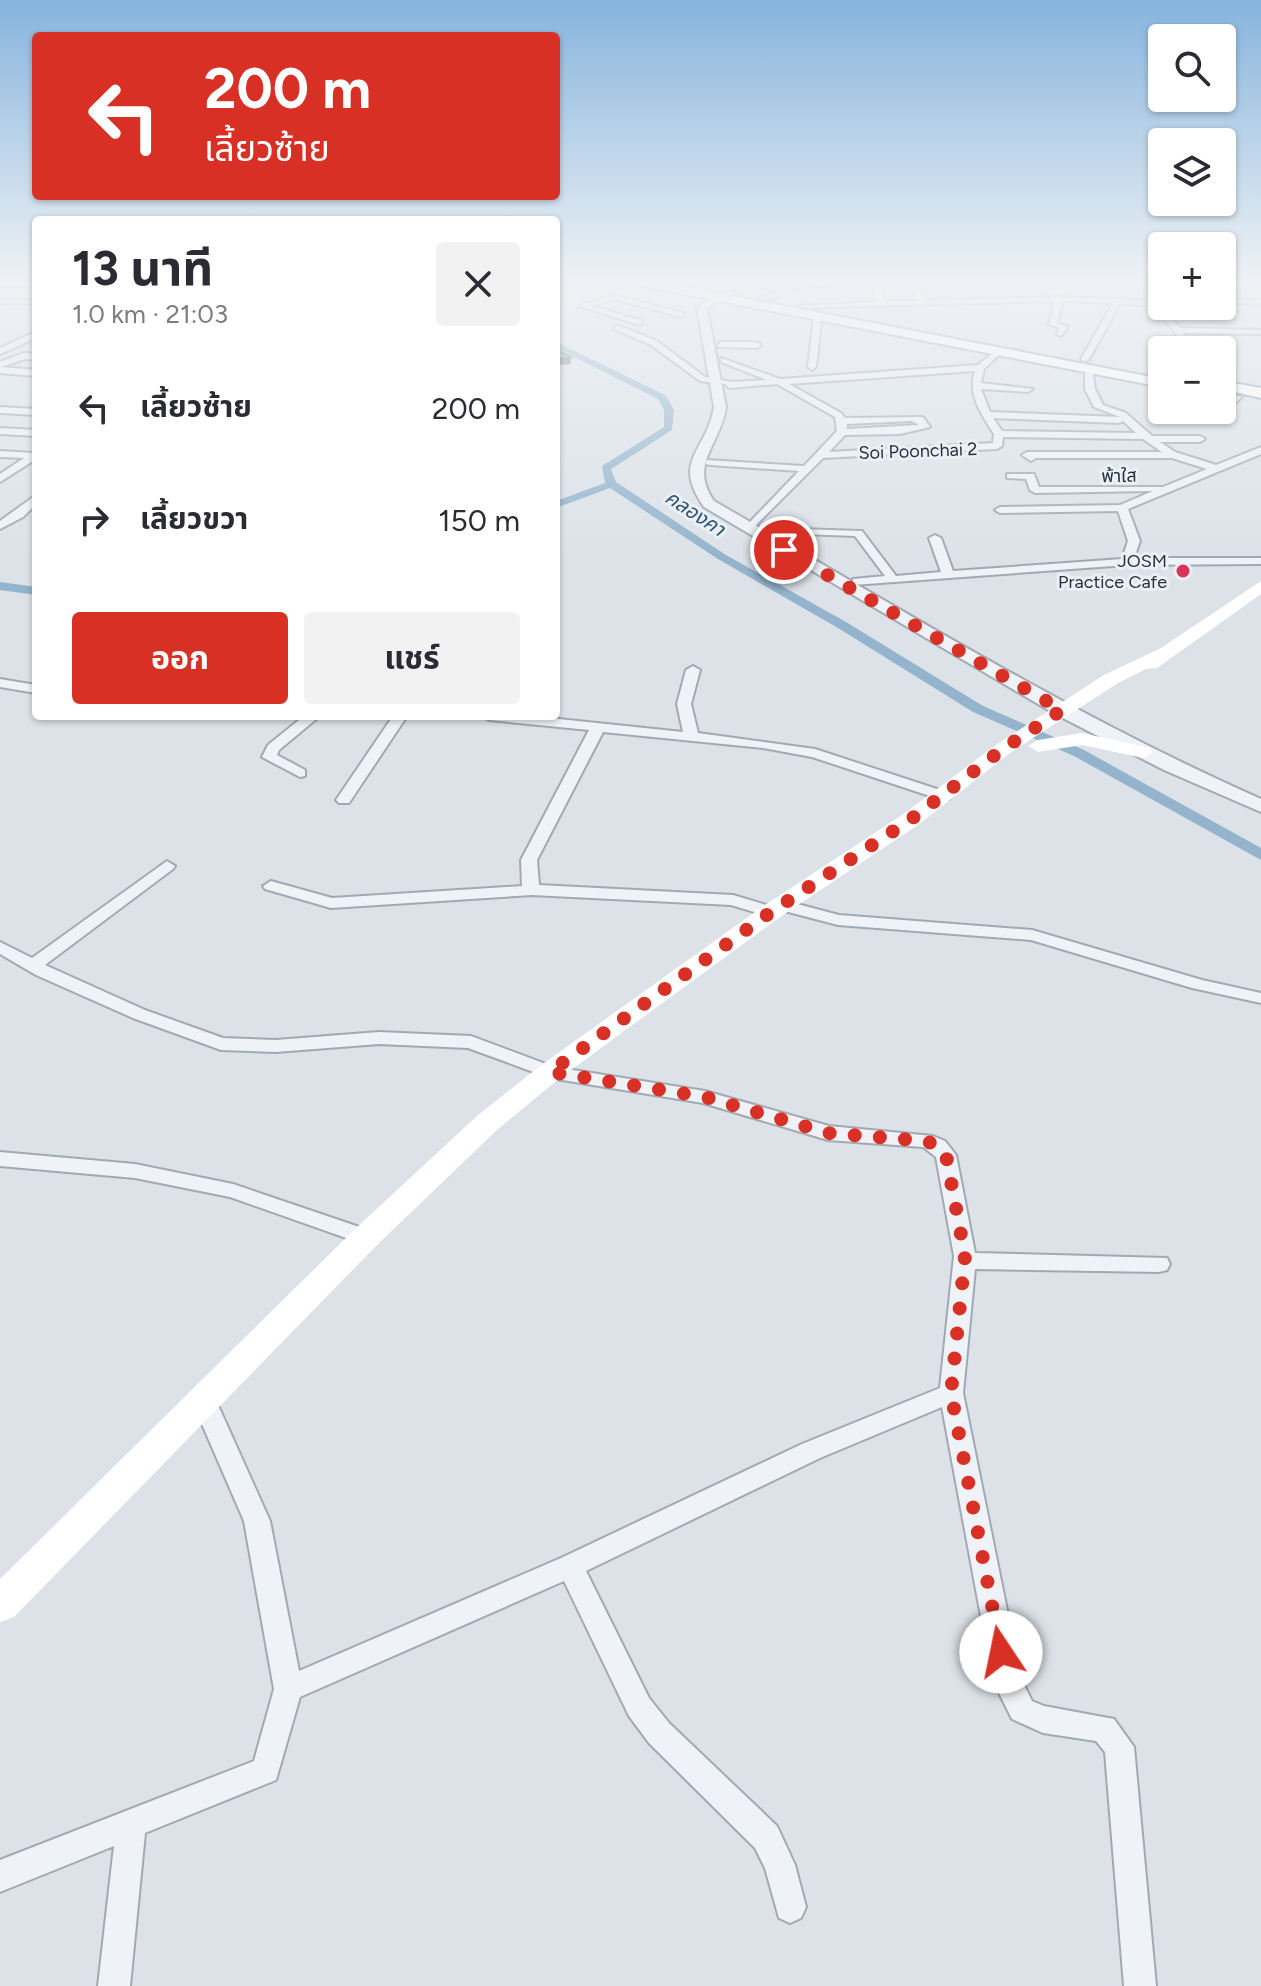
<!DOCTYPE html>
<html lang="th">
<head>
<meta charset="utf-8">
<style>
  :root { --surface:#fff; --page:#f2f2f3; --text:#2b2b33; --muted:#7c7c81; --accent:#d93025 }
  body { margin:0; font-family:Figtree,"Noto Sans Thai",sans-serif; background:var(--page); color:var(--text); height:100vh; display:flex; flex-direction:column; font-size:30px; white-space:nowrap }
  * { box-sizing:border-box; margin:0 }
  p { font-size:26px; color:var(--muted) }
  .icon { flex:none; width:44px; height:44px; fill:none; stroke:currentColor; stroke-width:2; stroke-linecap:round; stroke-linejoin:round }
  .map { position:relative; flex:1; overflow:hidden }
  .sheet { position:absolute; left:32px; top:216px; width:528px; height:504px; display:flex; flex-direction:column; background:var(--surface); border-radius:8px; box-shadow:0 2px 6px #0004 }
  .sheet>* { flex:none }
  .hud { position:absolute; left:32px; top:32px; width:528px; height:168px; border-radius:8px; box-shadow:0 2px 6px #0004; background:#d93025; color:#fff; overflow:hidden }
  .buttons { position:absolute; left:1148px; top:24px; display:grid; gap:16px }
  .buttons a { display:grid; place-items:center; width:88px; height:88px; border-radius:8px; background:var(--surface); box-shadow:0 2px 6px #0004; font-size:40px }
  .pin { position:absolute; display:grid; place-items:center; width:68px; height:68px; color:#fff; margin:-34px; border:4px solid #fff; border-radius:50%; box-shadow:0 2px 8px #0007 }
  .me { position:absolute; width:88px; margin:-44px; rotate:349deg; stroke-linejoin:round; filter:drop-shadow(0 0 6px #0008) }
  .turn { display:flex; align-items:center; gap:28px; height:168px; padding:0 40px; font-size:36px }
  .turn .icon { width:104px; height:104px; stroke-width:2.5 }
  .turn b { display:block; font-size:56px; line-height:68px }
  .round { display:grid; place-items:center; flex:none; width:84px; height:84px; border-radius:8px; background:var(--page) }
  .summary { display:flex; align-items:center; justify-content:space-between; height:136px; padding:0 40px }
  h1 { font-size:48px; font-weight:700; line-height:60px }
  .button { display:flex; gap:16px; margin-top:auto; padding:16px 40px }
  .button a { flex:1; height:92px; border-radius:8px; background:var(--accent); color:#fff; font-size:32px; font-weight:700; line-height:92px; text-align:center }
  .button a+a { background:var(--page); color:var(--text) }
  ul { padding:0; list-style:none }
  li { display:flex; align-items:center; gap:24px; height:112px; padding:0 40px }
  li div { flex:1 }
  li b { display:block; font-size:30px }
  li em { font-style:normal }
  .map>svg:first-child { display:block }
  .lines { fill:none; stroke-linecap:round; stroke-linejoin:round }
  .canal { fill:#93b4cc; fill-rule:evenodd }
  .minor-casing { stroke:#a1a9b2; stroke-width:4 }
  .tertiary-casing { stroke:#a1a9b2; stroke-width:4 }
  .primary-casing { stroke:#9aa7b4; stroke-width:4 }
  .minor { fill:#eff2f6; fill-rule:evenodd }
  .tertiary { fill:#eff2f6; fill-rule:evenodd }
  .secondary { fill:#fff; fill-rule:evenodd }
  .primary { fill:#fff; fill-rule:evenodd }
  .shaded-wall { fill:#7d838a }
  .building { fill:#b3bbc5; stroke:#7d838a; stroke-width:2 }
  .route { stroke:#d93025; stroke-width:14; stroke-dasharray:0 25.2 }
  .poi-dot { fill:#da345c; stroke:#ebf0f5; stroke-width:3 }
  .labels { text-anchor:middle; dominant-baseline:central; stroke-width:6; stroke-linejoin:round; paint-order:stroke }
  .far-street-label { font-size:18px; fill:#24313f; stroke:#ebf0f5 }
  .far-poi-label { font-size:18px; fill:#24313f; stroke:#ebf0f5; text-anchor:end }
  .far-water-label { font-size:20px; font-style:italic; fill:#2b5477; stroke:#ebf0f5 }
</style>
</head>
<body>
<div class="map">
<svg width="1261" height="1986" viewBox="0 0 1261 1986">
  <rect width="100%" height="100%" fill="#dce2e8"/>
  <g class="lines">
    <!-- canal -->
    <g class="canal">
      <polygon points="556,342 665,395 674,410 672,430 611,469 616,482 726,555 846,622 983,706 1084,750 1261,848 1261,860 1074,756 973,712 838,628 718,559 610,488 556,508 556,501 605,483 602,466 664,427 664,410 658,399 556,348"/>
      <polygon points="0,582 36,587 36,595 0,590"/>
    </g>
    <!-- minor casing -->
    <g class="minor-casing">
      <g id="minor">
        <rect x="0" y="282" width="36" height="4"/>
        <polygon points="702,282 710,282 704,289 698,289"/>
        <polygon points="825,282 864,282 787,289 786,294 764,301 760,299 779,291 780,285"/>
        <polygon points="872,282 880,282 884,301 917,301 910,282 918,282 925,300 1060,297 1162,301 1162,305 1159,305 1180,328 1261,330 1261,334 1183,333 1192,350 1184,350 1174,331 1150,305 1120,304 1089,359 1085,362 1081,359 1113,303 1063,301 1057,323 1068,327 1061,336 1057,334 1059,328 1049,324 1055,301 803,308 799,306 876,302"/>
        <polygon points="614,295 684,313 685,315 681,317 614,299 591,306 643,321 640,325 579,306"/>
        <polygon points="0,299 36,300 36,304 0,303"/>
        <polygon points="1222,299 1261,300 1261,304 1222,303"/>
        <polygon points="818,313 822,315 816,367 812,370 808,367 814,315"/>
        <path d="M617,325L657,341L705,377L732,382L767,380L721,362V358L780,379L978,365L999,348L1003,351L984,369L981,383L1033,389L1028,392L981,389L990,412L1120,417L1094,407L1085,389V369L1092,367L1095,389L1103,405L1126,413L1152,436H1200L1205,439L1200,442H1160L1175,452L1216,465L1261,447V454L1128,509L1140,541L1134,558H1261V564L1127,565L853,585V579L885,576L855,536L801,534L795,531L797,529L862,531L896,576L941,572L929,538L935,535L941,538L953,571L1122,559L1128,541L1118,511L1000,513L995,510L1000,507L1120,505L1153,491L1035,493L1030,490L1026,479L1007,478V474H1034L1039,487H1163L1207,469L1172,458H1036L1031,461L1022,455L1027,452H1162L1143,439L1003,437L1002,446L997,449L823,458L753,528L749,527V523L799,471L710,465L706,464V460L804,466L837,431L835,417L777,384L729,388L725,384L700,381L651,345L614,329ZM975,371C967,395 982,415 994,434L993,443L829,452L845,435L900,434L930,427L923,417L845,418L841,413L789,384ZM993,418L1119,423L1123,421L1136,433L1002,431ZM912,421L919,425L847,429V424Z"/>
        <polygon points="33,333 36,333 36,338 0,354 0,348"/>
        <polygon points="720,342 757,342 761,345 757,348 717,347"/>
        <polygon points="24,353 36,354 36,360 25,359 1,367 36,370 36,376 0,373 0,362"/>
        <polygon points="1234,395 1242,397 1234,404 1231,418 1225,418 1224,403"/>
        <polygon points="0,407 36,409 36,415 0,413"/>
        <polygon points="0,428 36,430 36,436 0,434"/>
        <polygon points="0,451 34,453 36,459 0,482 0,474 24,458 0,457"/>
        <polygon points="36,495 36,504 23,517 0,529 0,521"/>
        <polygon points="693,666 700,670 691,704 698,733 815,749 949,793 952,796 949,799 939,799 812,757 763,748 603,732 537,860 539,885 733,895 776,908 774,905 776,901 782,900 839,915 1032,930 1202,980 1261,993 1261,1003 1192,988 1031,940 838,925 777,909 779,912 777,916 771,917 731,905 532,895 331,908 265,889 263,886 271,881 332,898 522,886 521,860 589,730 489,720 482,716 530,716 683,732 677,704 686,670"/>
        <polygon points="0,679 36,685 36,693 0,687"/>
        <polygon points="304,716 320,716 279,750 277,755 305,770 305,776 300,777 262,757 268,745"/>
        <polygon points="393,716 407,716 349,803 339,803 336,800"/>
        <polygon points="167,861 175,866 173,869 45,965 145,1010 223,1038 276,1040 379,1032 471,1036 554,1067 705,1091 829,1126 933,1136 945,1141 956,1155 975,1253 1167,1258 1170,1264 1167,1270 1159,1272 975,1269 963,1393 1021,1679 1032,1701 1044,1706 1114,1719 1134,1747 1156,1986 1124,1986 1105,1752 1096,1741 1043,1733 1012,1719 993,1681 942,1407 820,1458 586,1571 649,1698 669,1723 777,1826 795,1865 806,1907 801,1918 790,1923 779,1918 765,1868 755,1848 649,1743 629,1716 564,1581 300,1697 276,1780 145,1833 130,1986 98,1986 114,1846 0,1892 0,1860 254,1761 274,1689 244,1521 192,1401 195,1394 204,1392 213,1394 270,1521 299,1671 561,1558 802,1444 940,1388 954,1256 936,1157 923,1147 828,1140 703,1103 550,1078 468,1048 379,1044 276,1052 221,1050 133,1018 36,975 0,954 0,942 32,958"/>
        <polygon points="0,1152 135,1164 233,1184 374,1232 377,1237 374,1242 366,1245 230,1197 135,1178 0,1166"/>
      </g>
    </g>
    <!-- tertiary casing -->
    <g class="tertiary-casing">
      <path id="tertiary" d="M725,291L734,293L707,309L726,407C721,444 688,464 714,501C894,605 1071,715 1261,799V812L1164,770L1055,714L704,507C671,460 706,453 714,407L697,308Z"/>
    </g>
    <!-- primary casing -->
    <g class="primary-casing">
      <g id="primary">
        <polygon points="636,282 661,282 1162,379 1162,387 642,286"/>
        <polygon points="1222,381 1261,388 1261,398 1222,389"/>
      </g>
    </g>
    <!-- minor -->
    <use href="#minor" class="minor"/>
    <!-- tertiary -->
    <use href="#tertiary" class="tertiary"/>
    <!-- secondary -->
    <g class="secondary">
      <polygon points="1261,581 1261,594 1157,668 1146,669 1118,683 1010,753 918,825 780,917 560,1078 498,1129 377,1245 14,1617 0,1622 0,1579 355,1229 478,1115 540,1066 762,907 902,815 996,745 1104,675 1161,648"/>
      <polygon points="1082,733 1150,748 1153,752 1143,758 1082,745 1038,752 1028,746 1038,740"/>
    </g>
    <!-- primary -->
    <use href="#primary" class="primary"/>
  </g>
  <!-- shaded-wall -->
  <polygon class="shaded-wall" points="571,357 571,364 556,365 556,359"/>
  <!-- building -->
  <polygon class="building" points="556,350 571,357 556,359"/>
  <!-- sky -->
  <linearGradient id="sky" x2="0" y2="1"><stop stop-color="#86b4dd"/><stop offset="0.5" stop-color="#eff2f5"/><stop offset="1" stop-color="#eff2f5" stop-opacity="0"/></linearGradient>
  <rect width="1261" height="560" fill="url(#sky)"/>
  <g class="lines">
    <!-- route -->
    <polyline class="route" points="784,550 1062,710 1003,749 910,820 771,912 550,1072 705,1097 828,1133 926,1141 938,1146 946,1155 965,1256 951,1393 1001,1652"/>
  </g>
  <!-- markers -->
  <circle class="poi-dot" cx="1183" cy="571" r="8"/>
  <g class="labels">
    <!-- far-street labels -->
    <g class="far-street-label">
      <text transform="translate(918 451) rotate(-2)">Soi Poonchai 2</text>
      <text transform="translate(1119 476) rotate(-1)">พ้าใส</text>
    </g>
    <!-- far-poi labels -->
    <g class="far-poi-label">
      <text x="1167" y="561">JOSM<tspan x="1167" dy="21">Practice Cafe</tspan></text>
    </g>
    <!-- far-water labels -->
    <g class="far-water-label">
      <text transform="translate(695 513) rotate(33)">คลองคา</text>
    </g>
  </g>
</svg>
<div class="buttons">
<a><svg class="icon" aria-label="search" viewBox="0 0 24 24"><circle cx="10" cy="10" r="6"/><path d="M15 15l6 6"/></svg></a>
<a><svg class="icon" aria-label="layers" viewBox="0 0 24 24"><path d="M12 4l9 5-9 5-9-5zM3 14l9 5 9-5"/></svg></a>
<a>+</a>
<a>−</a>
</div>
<div class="pin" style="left:784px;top:550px;background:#d93025"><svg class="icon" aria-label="arrive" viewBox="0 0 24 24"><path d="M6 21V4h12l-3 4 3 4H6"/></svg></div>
<svg class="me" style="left:1001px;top:1652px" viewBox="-20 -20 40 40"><circle r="19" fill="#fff"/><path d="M0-13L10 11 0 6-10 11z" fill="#d93025"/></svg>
<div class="hud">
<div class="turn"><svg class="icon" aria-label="left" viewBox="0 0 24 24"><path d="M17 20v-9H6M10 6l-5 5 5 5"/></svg><div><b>200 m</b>เลี้ยวซ้าย</div></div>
</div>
<section class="sheet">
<div class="summary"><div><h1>13 นาที</h1><p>1.0 km · 21:03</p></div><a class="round"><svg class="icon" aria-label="close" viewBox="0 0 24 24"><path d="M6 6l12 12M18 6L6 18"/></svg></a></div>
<ul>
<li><svg class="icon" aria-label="left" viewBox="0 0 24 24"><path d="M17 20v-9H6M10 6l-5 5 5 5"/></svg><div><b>เลี้ยวซ้าย</b></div><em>200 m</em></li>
<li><svg class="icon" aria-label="right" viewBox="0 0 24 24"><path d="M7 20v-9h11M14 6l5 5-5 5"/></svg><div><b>เลี้ยวขวา</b></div><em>150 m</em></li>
</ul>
<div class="button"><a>ออก</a><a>แชร์</a></div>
</section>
</div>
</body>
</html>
